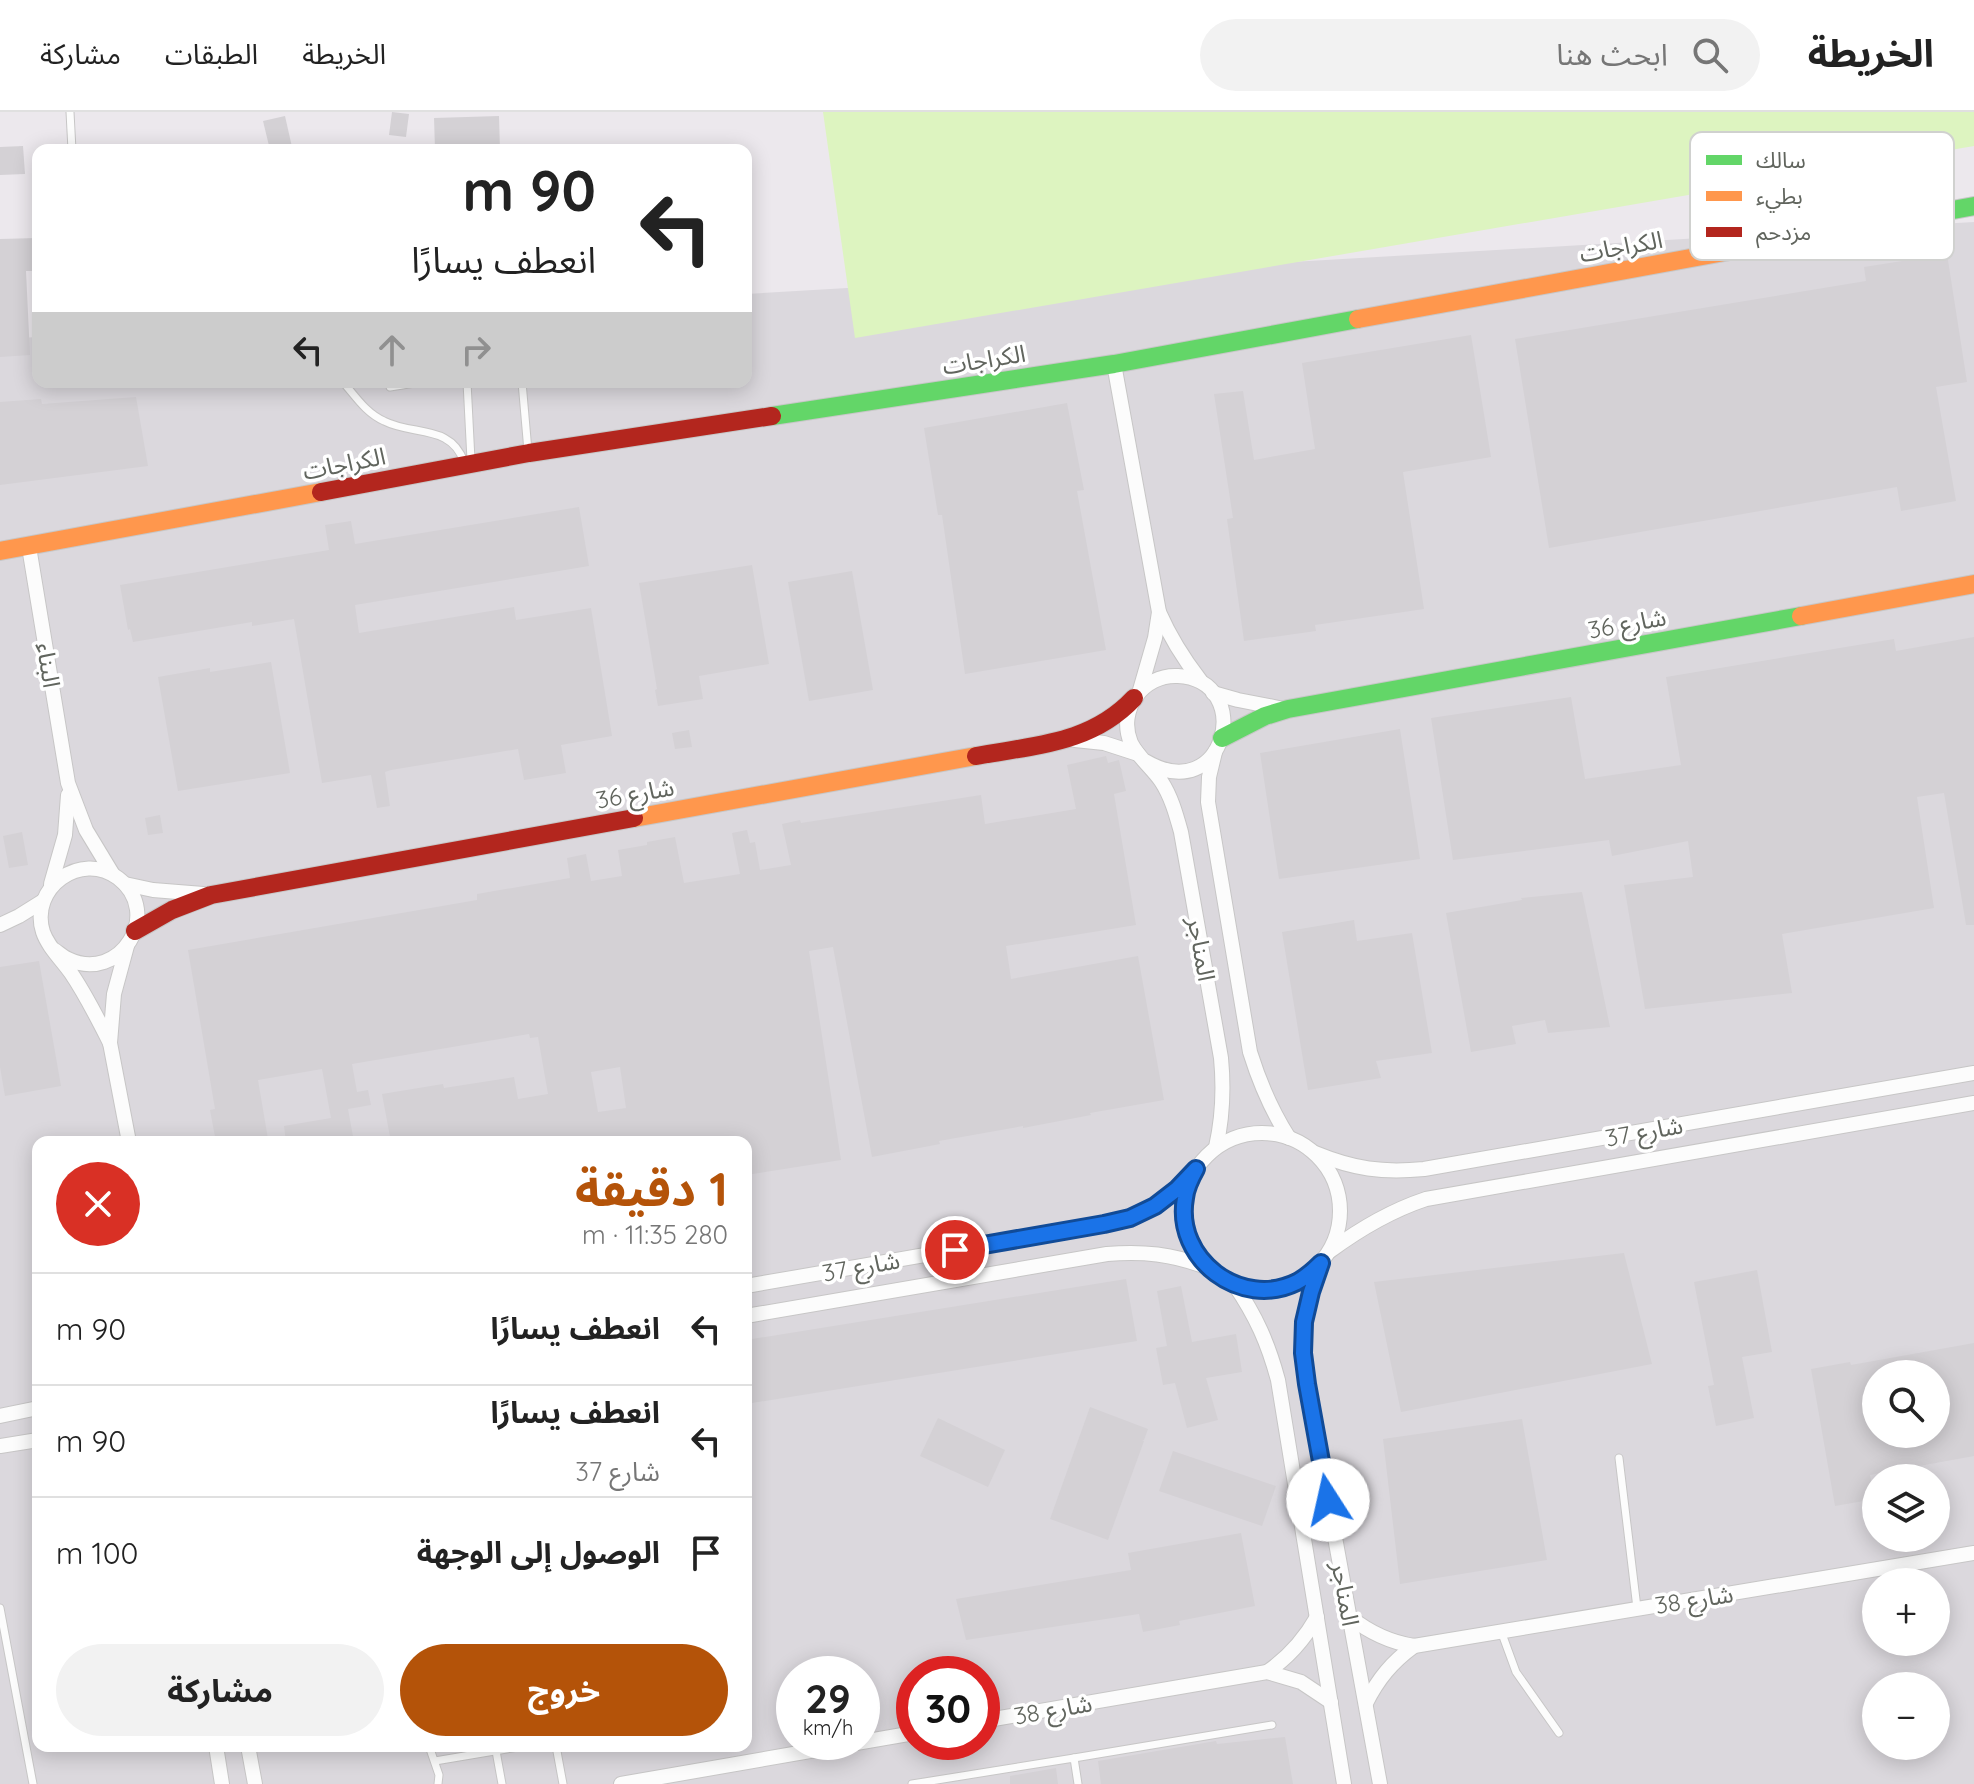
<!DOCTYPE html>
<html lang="ar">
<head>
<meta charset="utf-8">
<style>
  :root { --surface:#fff; --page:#f2f2f2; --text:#222; --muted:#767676; --line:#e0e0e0; --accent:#b45309 }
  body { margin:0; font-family:Quicksand,"Noto Sans Arabic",sans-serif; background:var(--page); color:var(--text); direction:rtl; height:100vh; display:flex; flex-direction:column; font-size:30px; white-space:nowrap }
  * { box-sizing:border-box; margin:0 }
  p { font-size:26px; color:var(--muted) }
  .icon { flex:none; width:44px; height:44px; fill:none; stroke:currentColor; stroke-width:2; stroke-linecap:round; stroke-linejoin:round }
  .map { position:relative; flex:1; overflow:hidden; direction:ltr }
  .drawer { position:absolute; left:32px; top:1024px; width:720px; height:616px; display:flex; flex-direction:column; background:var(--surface); border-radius:16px; box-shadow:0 4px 20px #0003; direction:rtl }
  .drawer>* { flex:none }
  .hud { position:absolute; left:32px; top:32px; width:720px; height:244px; border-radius:16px; box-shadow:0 4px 20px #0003; direction:rtl; background:#fff; color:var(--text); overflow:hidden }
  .controls { position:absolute; left:1862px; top:1248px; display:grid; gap:16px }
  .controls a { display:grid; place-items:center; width:88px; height:88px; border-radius:50%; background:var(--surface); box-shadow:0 4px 20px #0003; font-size:40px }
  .speed { position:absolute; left:776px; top:1544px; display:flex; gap:16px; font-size:40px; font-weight:700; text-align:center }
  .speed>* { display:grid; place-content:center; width:104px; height:104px; border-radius:50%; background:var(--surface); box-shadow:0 4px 20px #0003; line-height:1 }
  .speed small { font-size:20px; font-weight:400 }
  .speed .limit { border:12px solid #d22; background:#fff; color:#111 }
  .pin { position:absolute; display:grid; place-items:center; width:68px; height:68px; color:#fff; margin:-34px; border:4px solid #fff; border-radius:50%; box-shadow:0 2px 8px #0007 }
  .me { position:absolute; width:88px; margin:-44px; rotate:350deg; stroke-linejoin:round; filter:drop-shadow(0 0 6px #0008) }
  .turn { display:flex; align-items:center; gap:28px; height:168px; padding:0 24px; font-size:36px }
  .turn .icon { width:104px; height:104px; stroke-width:2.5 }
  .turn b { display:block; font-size:56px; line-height:68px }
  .lanes { display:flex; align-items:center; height:76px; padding:0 24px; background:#0003; justify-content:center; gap:40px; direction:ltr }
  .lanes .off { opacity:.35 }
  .round { display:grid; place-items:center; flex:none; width:84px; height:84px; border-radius:42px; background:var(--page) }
  .headline { display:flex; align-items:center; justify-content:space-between; height:136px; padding:0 24px }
  h1 { font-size:48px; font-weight:700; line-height:60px; color:var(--accent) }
  .action { display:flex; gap:16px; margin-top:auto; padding:16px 24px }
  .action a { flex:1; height:92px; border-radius:48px; background:var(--accent); color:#fff; font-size:32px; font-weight:700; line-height:92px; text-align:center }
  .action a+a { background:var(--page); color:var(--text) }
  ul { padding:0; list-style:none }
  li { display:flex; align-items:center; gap:24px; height:112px; padding:0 24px; border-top:2px solid var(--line) }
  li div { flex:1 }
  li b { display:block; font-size:30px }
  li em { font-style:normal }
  header { display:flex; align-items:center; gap:48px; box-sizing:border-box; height:112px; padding:0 40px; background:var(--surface); border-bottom:2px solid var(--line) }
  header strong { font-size:38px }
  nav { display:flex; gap:44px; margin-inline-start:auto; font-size:28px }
  .search { width:560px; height:72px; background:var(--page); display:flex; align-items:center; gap:20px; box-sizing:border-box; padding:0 28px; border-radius:44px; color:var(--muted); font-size:30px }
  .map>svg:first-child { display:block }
  .industrial { fill:#dbd8dd; fill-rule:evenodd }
  .water { fill:#ddf4c0 }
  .building { fill:#d4d1d5; fill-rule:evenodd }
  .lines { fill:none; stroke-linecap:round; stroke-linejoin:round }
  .lane-casing { stroke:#c7c6c6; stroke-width:9 }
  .street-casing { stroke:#c7c6c6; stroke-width:16 }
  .fast-casing { stroke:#c7c7c7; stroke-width:20 }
  .slow-casing { stroke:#c7c7c7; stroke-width:20 }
  .jam-casing { stroke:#c7c7c7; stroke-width:20 }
  .lane { stroke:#fcfcfc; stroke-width:7 }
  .street { stroke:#fcfcfc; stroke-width:14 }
  .fast { stroke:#63d668; stroke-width:18 }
  .slow { stroke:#ff974d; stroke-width:18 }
  .jam { stroke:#b3261e; stroke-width:18 }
  .route-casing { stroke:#114b97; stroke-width:20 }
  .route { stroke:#1a73e8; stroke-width:14 }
  .labels { text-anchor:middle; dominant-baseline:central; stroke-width:7; stroke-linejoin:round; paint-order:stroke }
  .street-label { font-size:24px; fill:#61655e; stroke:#fff }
  .key { fill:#fff; stroke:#d0d1cf; stroke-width:2 }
  .key-label { font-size:22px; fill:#61655e }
</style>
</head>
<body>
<header>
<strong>الخريطة</strong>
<div class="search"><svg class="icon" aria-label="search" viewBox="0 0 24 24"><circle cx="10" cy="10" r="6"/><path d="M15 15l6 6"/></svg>ابحث هنا</div>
<nav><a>الخريطة</a><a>الطبقات</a><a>مشاركة</a></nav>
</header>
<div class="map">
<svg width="1974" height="1672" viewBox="0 0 1974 1672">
  <rect width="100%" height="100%" fill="#ece8ed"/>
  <!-- industrial -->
  <path class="industrial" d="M1974,110V1672H0V227L38,225V270H746V182ZM38,1030H746V1634H38ZM1876,1262H1936V1322H1876ZM1876,1366H1936V1426H1876ZM1876,1470H1936V1530H1876ZM794,1562H862V1630H794ZM914,1562H982V1630H914ZM1876,1574H1936V1634H1876Z"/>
  <!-- water -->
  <polygon class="water" points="823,0 1974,0 1974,34 855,226"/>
  <!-- building -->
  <g class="building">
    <polygon points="392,0 409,2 406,25 389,23"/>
    <polygon points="285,4 292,35 270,38 263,9"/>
    <polygon points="499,4 500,38 435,38 434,6"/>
    <polygon points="23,34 25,62 0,63 0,35"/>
    <polygon points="37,126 38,159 26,159 30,243 0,245 0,127"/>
    <polygon points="1947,142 1967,270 1936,275 1956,389 1901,399 1897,375 1549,436 1515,227 1866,169 1864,155"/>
    <polygon points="1471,223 1491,345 1403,360 1424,497 1315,513 1316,519 1244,529 1227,407 1233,406 1214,282 1243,279 1254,348 1315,337 1302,251"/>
    <polygon points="136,285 148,354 0,373 0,290 41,287 42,292"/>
    <polygon points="1067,291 1084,378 1077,379 1106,538 965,562 942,403 938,403 924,316"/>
    <polygon points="579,395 589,454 355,493 359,521 514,495 516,508 591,496 612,624 561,633 566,661 524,668 518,637 391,658 385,660 390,694 377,696 371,663 322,671 294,507 252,514 252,510 133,530 130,517 128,518 120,473 329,438 325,413 351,409 355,432"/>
    <polygon points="752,453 769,552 699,564 703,587 658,594 655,578 657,577 639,471"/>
    <polygon points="852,459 873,578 809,589 788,470"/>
    <polygon points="1974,525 1974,813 1966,813 1944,681 1917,685 1934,796 1782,822 1792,881 1645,897 1624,773 1693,765 1688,729 1612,744 1609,728 1453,748 1431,606 1571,585 1585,667 1681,653 1666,565 1894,527 1896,539"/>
    <polygon points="271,550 290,661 178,679 158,565 210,556 210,560"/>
    <polygon points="1400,617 1420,747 1279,767 1260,641"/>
    <polygon points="689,618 692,635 675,637 672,621"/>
    <path d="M1106,644L1108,651L1119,648L1126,679L1114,682L1136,813L1006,834L1009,853L1011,867L1138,844L1164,988L1090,1001L1091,1003L1023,1016V1014L939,1029L940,1032L872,1045L833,835L809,839L841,1048L746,1063V1030H391L382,982L443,972L444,976L514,965L518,987L548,982L538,925L530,926L529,922L352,952L357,980L368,978L371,993L348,997L354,1030H286L284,1014L331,1006L322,957L258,968L268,1027L249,1030H216L210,998L215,997L188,838L477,788V782L570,766L567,746L586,742L591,769L622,764L618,738L647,733V730L675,725L684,771L740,762L732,721L747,718L750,731L755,730L760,758L791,753L782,712L800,708L801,711L981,683L985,712L1076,697L1067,653ZM620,955L626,996L598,1000L591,960Z"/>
    <polygon points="160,703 163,721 148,723 145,706"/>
    <polygon points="22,720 28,753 9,756 3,724"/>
    <polygon points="1582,780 1610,915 1548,921 1545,908 1512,914 1516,932 1471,940 1446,801 1522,788 1521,786"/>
    <polygon points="1354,808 1357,829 1412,821 1432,941 1376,949 1381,966 1308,978 1282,820"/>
    <polygon points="39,849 61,974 5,984 0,955 0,855"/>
    <polygon points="1624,1141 1652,1252 1401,1300 1374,1170"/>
    <polygon points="1757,1158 1772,1240 1742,1245 1754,1306 1716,1314 1708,1274 1714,1273 1694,1170"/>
    <polygon points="1126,1167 1137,1229 746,1292 746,1228"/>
    <polygon points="1181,1174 1192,1230 1236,1222 1242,1260 1206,1266 1218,1308 1187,1316 1175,1271 1163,1273 1156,1236 1167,1234 1157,1179"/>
    <path d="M1974,1231V1344L1870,1363L1875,1387L1835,1394L1811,1257L1850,1250L1851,1253ZM1876,1262H1936V1322H1876Z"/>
    <polygon points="1090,1295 1148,1317 1144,1328 1142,1328 1144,1329 1108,1428 1050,1407"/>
    <polygon points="938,1306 1005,1338 988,1375 920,1344"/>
    <polygon points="1522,1307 1547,1448 1400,1472 1383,1327"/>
    <polygon points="1173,1339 1276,1374 1262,1414 1159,1379"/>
    <polygon points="1241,1421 1255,1494 1179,1509 1180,1513 1143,1520 1139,1502 966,1528 956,1487 1131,1458 1128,1441"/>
    <polygon points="1285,1625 1293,1672 1101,1672 1098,1649 1216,1629 1217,1632"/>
    <polygon points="1056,1656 1058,1672 1010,1672 1010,1664"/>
  </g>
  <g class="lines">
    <!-- lane casing -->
    <g class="lane-casing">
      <g id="lane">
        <polyline points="70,0 72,38"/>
        <path d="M343,270C356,285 366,301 384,309C413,324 451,312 464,350"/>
        <polyline points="467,270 471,348"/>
        <polyline points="522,270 528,339"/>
        <polyline points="390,275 421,270"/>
        <polyline points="1619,1346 1637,1496"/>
        <polyline points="0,1496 33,1672"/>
        <polyline points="1501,1519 1516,1560 1559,1621"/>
        <polyline points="429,1634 439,1663 438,1672"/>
        <polyline points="556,1634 563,1672"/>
        <polyline points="496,1639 502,1672"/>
        <polyline points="1074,1646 1272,1613"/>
        <polyline points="435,1649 524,1634"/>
        <polyline points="912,1672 1074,1646 1078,1672"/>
      </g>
    </g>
    <!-- street casing -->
    <g class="street-casing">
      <g id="street">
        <path d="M1114,252L1159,500C1170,525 1183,546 1200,568"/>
        <polyline points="29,435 68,671 86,718 112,761"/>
        <polyline points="1140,578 1155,526 1159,500"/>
        <polyline points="1213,581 1238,588 1279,596"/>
        <polyline points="1075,628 1104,631 1138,642"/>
        <path d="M1215,640L1209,665L1208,690L1250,940C1260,972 1271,998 1289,1026"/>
        <path d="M1145,649C1226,697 1256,568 1178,564C1143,562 1117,598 1131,631C1138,645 1152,656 1161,669C1171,684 1176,702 1181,720L1221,946C1224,977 1223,1004 1216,1035"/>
        <polyline points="51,772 65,723 68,683"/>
        <polyline points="125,772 153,778 203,782"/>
        <polyline points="0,813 19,804 43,789"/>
        <polyline points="127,834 114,882 110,931 129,1030"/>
        <path d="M53,837C58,840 63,845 68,847C120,872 164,801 118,766C81,738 29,776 43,820C48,835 62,848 71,861C86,883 98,907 110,931"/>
        <circle cx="1262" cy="1099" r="78"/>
        <path d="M1315,1041C1354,1057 1382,1061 1424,1057L1974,961"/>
        <path d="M1330,1139C1361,1116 1390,1099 1426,1087L1974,991"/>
        <path d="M1321,1151C1305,1196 1301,1224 1307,1272L1380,1672"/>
        <path d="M1234,1172C1256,1204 1268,1231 1278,1268L1344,1672"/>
        <path d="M746,1174L1104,1112C1137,1104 1164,1091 1187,1066"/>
        <path d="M746,1204L1107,1142C1143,1139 1172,1142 1206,1155"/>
        <polyline points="0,1304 38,1296"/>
        <polyline points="0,1334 38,1328"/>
        <path d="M1350,1505C1370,1521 1389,1530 1414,1534L1974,1441"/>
        <path d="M1267,1560C1289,1545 1304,1528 1317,1505"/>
        <path d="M1366,1591C1378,1567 1392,1550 1414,1534"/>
        <polyline points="982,1609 1267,1560 1301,1570 1331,1590"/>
        <polyline points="216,1634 222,1672"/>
        <polyline points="248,1634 255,1672"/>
        <polyline points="621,1672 914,1621"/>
      </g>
    </g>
    <!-- fast casing -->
    <g class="fast-casing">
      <g id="fast">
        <polyline points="1844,118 1974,94"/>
        <polyline points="772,304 1114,252 1358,207"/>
        <polyline points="1222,626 1265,604 1288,597 1801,504"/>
      </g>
    </g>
    <!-- slow casing -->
    <g class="slow-casing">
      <g id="slow">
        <polyline points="1358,207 1844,118"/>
        <polyline points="0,439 321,380"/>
        <polyline points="1801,504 1974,472"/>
        <polyline points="634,706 976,644"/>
      </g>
    </g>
    <!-- jam casing -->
    <g class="jam-casing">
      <g id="jam">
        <polyline points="321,380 529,341 772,304"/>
        <path d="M976,644C1035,633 1091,632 1134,586"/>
        <polyline points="135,819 172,798 211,783 634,706"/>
      </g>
    </g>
    <!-- lane -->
    <use href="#lane" class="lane"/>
    <!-- street -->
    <use href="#street" class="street"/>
    <!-- fast -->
    <use href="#fast" class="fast"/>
    <!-- slow -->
    <use href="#slow" class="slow"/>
    <!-- jam -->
    <use href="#jam" class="jam"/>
  </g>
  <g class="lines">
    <!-- route casing -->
    <g class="route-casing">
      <path id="route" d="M955,1138L1104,1112L1130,1106L1155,1094L1177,1077L1196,1057C1191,1066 1186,1075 1185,1086C1174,1147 1241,1198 1297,1170C1306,1165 1314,1158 1321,1151L1311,1180L1304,1210L1303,1241L1307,1272L1328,1388"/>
    </g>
    <!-- route -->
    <use href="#route" class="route"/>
  </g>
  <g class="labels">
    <!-- street labels -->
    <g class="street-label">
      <text transform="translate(1621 134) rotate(-10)">الكراجات</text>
      <text transform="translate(984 247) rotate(-9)">الكراجات</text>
      <text transform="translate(344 351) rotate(-11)">الكراجات</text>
      <text transform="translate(1627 511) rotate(-10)">شارع 36</text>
      <text transform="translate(49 553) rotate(81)">البناء</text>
      <text transform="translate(635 681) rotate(-10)">شارع 36</text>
      <text transform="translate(1202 837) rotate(80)">المناجر</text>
      <text transform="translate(1644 1019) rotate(-10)">شارع 37</text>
      <text transform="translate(861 1154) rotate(-10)">شارع 37</text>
      <text transform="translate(1346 1482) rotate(80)">المناجر</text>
      <text transform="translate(1694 1487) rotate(-9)">شارع 38</text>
      <text transform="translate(1053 1597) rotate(-10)">شارع 38</text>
    </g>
  </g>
  <!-- legend -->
  <rect x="1690" y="20" width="264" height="128" rx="12" class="key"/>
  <rect x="1706" y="43" width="36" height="10" fill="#63d668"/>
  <rect x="1706" y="79" width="36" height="10" fill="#ff974d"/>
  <rect x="1706" y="115" width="36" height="10" fill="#b3261e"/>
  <g class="key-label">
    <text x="1756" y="56">سالك</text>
    <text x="1756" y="92">بطيء</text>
    <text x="1756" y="128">مزدحم</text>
  </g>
</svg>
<div class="controls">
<a><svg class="icon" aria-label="search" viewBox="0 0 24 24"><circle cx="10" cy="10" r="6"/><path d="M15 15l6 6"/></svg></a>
<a><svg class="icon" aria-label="layers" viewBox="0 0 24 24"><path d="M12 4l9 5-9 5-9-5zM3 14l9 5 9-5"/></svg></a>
<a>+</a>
<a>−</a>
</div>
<div class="speed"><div>29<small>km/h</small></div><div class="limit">30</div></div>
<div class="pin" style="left:955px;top:1138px;background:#d93025"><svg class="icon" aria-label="arrive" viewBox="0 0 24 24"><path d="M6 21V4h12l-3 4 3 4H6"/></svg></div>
<svg class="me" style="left:1328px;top:1388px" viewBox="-20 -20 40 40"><circle r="19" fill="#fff"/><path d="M0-13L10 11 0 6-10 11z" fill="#1a73e8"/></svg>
<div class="hud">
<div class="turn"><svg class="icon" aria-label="left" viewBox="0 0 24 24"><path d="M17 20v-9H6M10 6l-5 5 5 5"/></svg><div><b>90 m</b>انعطف يسارًا</div></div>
<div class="lanes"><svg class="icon" aria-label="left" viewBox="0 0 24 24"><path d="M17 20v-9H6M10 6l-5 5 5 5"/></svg><svg class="icon off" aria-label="ahead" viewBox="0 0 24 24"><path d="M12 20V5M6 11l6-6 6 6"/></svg><svg class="icon off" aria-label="right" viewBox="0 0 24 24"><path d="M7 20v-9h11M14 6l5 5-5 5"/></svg></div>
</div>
<section class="drawer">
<div class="headline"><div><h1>1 دقيقة</h1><p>280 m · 11:35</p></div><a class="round" style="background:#d93025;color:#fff"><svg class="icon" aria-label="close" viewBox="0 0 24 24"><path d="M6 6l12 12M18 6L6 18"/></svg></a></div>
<ul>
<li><svg class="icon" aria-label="left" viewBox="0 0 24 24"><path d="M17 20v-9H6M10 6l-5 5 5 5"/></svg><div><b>انعطف يسارًا</b></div><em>90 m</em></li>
<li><svg class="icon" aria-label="left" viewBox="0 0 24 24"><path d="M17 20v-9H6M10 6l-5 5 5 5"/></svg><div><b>انعطف يسارًا</b><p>شارع 37</p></div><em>90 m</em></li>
<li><svg class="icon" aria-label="arrive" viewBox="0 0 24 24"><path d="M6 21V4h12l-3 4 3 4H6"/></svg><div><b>الوصول إلى الوجهة</b></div><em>100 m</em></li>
</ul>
<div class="action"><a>خروج</a><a>مشاركة</a></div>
</section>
</div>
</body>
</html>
